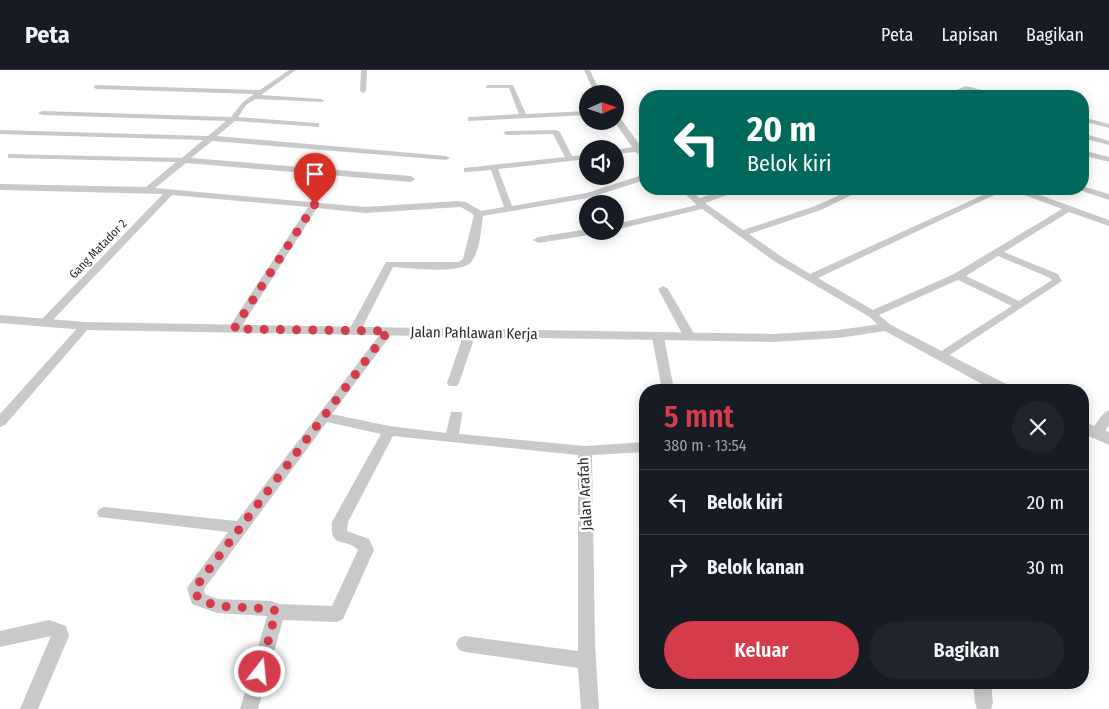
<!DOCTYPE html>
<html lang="id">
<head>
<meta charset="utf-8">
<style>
  :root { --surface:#171b24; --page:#20242c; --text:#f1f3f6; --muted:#9ea1a6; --line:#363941; --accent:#d53c4b }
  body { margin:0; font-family:"Fira Sans Condensed",sans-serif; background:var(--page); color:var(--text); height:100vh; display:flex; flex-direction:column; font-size:19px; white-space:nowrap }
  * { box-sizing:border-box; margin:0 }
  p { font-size:16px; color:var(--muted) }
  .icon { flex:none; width:28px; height:28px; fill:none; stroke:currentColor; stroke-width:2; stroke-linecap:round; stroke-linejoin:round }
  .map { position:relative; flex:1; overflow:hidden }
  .drawer { position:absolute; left:639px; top:314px; width:450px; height:305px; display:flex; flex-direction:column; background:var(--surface); border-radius:20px; box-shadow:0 2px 12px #0003 }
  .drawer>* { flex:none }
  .hud { position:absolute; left:639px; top:20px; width:450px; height:105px; border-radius:20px; box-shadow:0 2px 12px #0003; background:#00695c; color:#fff; overflow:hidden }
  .needle { width:32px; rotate:87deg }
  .fabs { position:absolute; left:579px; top:15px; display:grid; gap:10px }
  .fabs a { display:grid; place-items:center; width:45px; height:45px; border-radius:50%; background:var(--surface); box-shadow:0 2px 12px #0003; font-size:25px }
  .pin { position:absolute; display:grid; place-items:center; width:42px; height:42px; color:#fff; margin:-51px -21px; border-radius:50% 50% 50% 0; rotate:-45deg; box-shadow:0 0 5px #0007 }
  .pin .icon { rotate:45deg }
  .me { position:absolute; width:55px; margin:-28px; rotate:16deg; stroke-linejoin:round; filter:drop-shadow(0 0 4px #0008) }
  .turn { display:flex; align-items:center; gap:18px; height:105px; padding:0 25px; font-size:22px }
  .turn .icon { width:65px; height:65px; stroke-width:2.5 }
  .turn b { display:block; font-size:35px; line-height:42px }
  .round { display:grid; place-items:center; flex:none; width:52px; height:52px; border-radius:26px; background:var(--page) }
  .overview { display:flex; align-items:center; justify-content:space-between; height:85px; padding:0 25px }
  h1 { font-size:30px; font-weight:600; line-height:38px; color:var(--accent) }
  .button { display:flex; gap:10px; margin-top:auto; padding:10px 25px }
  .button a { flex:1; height:58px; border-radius:30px; background:var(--accent); color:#fff; font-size:20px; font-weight:600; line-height:58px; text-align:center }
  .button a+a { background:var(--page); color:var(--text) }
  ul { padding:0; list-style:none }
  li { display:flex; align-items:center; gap:15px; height:65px; padding:0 25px; border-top:1px solid var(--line) }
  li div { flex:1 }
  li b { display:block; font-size:19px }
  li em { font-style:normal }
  header { display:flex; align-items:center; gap:30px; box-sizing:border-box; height:70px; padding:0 25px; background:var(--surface); border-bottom:1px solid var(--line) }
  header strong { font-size:24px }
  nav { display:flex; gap:28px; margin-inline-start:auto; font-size:18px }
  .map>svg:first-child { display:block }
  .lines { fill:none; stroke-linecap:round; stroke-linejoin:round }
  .minor { fill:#c9c9c9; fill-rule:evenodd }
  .tertiary { fill:#c9c9c9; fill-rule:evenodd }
  .route { stroke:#d53c4b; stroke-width:9; stroke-dasharray:0 16.2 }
  .labels { text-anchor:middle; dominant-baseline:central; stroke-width:5; stroke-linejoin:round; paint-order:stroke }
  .far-street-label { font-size:12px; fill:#2c2c2c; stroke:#fff }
  .street-label { font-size:15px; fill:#2c2c2c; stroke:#fff }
</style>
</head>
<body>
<header>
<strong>Peta</strong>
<nav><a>Peta</a><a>Lapisan</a><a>Bagikan</a></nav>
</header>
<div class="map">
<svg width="1109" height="639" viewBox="0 0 1109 639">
  <rect width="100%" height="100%" fill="#fff"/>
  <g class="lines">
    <!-- minor -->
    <g class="minor">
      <path d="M289,0H296L261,25L321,29L324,31L323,32L256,29L246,35L238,47L316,53H319V57L235,51L217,66L446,86L450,88L446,90L212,71L191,88L411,106L415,109L411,112L186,93L155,118L365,137L457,131L466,132L481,141L504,137L491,100L467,102H464V98L565,87L553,64L507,65L503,63L507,61L556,60L560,62L572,86L588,85V89L498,99L512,136L587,123L645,104V110L588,128L483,146C481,159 480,180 472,191C463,205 410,198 393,197L360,262L354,265L348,262L386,192H459L463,189L474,145L461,137L365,143L317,138L240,259L234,262L228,259L308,137L172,125L49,254H41L39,252L41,250L163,124L0,120V114L146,117L176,92L11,88H8V84L182,88L203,70L0,64V60L208,66L226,51L42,45L38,43L42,41L231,47L242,33L254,24L96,19L93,17L96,15L260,20Z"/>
      <polygon points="361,0 367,0 366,21 363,23 360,21"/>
      <polygon points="584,0 590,0 601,24 595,24"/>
      <polygon points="488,15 513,15 526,44 588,41 588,45 468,51 468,47 471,47 519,44 509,18 486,18 486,16"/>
      <path d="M966,16L1001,25L1002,26C990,27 976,19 966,20C957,21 952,27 943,26Z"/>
      <polygon points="615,45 618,45 645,82 645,88 635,82 615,84 615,80 632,77 614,51"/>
      <polygon points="1082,47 1109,54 1109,58 1082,51"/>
      <polygon points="1082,63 1109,71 1109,75 1082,68"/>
      <polygon points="1082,80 1109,87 1109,92 1082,85"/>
      <polygon points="1082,116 1109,124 1109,130 1079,120 1082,119"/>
      <path d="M680,119H689L700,128L728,119H739L738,121L705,133L743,160L815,136L853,119H864L821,140L749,164L782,187L810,204L996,119H1007L818,208L873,240L954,204L1062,139L1013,121L1012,119H1023L1109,150V156L1069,142L1004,182L1058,204L1062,211L942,290L936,286L938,283L1012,236L958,210L879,245L893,257L887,260L883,259L868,246L774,191L702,139L615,160V154L697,135ZM998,186L1050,208L1052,210L1019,231L966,206Z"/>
      <polygon points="588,159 588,161 601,161 596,164 538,173 533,170 538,167"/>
      <polygon points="663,216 668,219 696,267 694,269 686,269 684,267 658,219"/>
      <polygon points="85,253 89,254 91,256 89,258 5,355 0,357 0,344 81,254"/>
      <path d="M388,258L394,261L332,344L389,356L446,363L451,342H461L462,345L459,364L585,376L645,372V382L592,385L595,574L599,639H581L578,598L465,582L459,580L456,574L459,568L465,566L578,581V385L393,366L348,452L347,461L369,469L374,480L343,549L337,552L283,550L258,639H240L267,546L217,543L192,534L187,518L228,462L99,447L97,443L99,439L104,437L237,451L384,259ZM327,352L381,364L332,452C330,481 344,466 358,480L332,536L279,534L271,531L217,529L205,524L204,519Z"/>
      <polygon points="470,260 476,263 459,313 457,316 449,316 447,313 464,263"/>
      <polygon points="658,263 664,267 674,320 662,320 652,267"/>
      <path d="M1109,340V355L1102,366H1092L1090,363C1095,356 1101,343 1109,340Z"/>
      <polygon points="49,550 66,556 69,566 38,639 20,639 51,566 0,577 0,561"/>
      <polygon points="973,612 991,612 993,633 991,639 977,639 975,633"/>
    </g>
    <!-- tertiary -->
    <g class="tertiary">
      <polygon points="0,245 85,252 772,264 839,260 887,253 1010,316 1013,320 993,320 885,261 839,268 772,272 85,260 0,253"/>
      <polygon points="1082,351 1109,362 1109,375 1082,363"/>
    </g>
  </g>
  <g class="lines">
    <!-- route -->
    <polyline class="route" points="260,602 276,541 271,539 217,536 198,529 195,518 388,261 234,259 315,134"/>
  </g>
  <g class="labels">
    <!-- far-street labels -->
    <g class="far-street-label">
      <text transform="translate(98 179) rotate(-46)">Gang Matador 2</text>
    </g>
    <!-- street labels -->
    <g class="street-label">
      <text transform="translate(474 263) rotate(1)">Jalan Pahlawan Kerja</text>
      <text transform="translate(585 424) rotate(-93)">Jalan Arafah</text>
    </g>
  </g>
</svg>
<div class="fabs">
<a><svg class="needle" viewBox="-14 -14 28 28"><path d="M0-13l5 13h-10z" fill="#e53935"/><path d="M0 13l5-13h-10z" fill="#9ea1a6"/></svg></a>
<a><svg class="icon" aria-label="sound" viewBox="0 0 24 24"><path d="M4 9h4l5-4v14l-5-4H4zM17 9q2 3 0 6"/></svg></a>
<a><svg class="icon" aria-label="search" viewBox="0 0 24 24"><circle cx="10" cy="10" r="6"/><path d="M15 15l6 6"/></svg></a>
</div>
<div class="pin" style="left:315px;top:134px;background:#d93025"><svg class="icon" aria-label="arrive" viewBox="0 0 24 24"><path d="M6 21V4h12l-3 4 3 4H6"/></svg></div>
<svg class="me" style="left:260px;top:602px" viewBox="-20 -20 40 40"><circle r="17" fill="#d53c4b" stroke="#fff" stroke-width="3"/><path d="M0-11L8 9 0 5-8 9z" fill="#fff"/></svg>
<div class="hud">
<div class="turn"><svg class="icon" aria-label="left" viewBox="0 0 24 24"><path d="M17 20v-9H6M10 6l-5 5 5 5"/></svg><div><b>20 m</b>Belok kiri</div></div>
</div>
<section class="drawer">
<div class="overview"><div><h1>5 mnt</h1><p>380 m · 13:54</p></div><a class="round"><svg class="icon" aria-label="close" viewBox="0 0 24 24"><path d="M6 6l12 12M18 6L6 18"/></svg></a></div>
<ul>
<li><svg class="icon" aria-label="left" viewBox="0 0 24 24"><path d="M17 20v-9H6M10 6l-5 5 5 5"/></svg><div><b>Belok kiri</b></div><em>20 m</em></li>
<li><svg class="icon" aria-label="right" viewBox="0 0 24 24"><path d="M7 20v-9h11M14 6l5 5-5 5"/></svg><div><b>Belok kanan</b></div><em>30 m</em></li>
</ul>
<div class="button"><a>Keluar</a><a>Bagikan</a></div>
</section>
</div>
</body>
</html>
